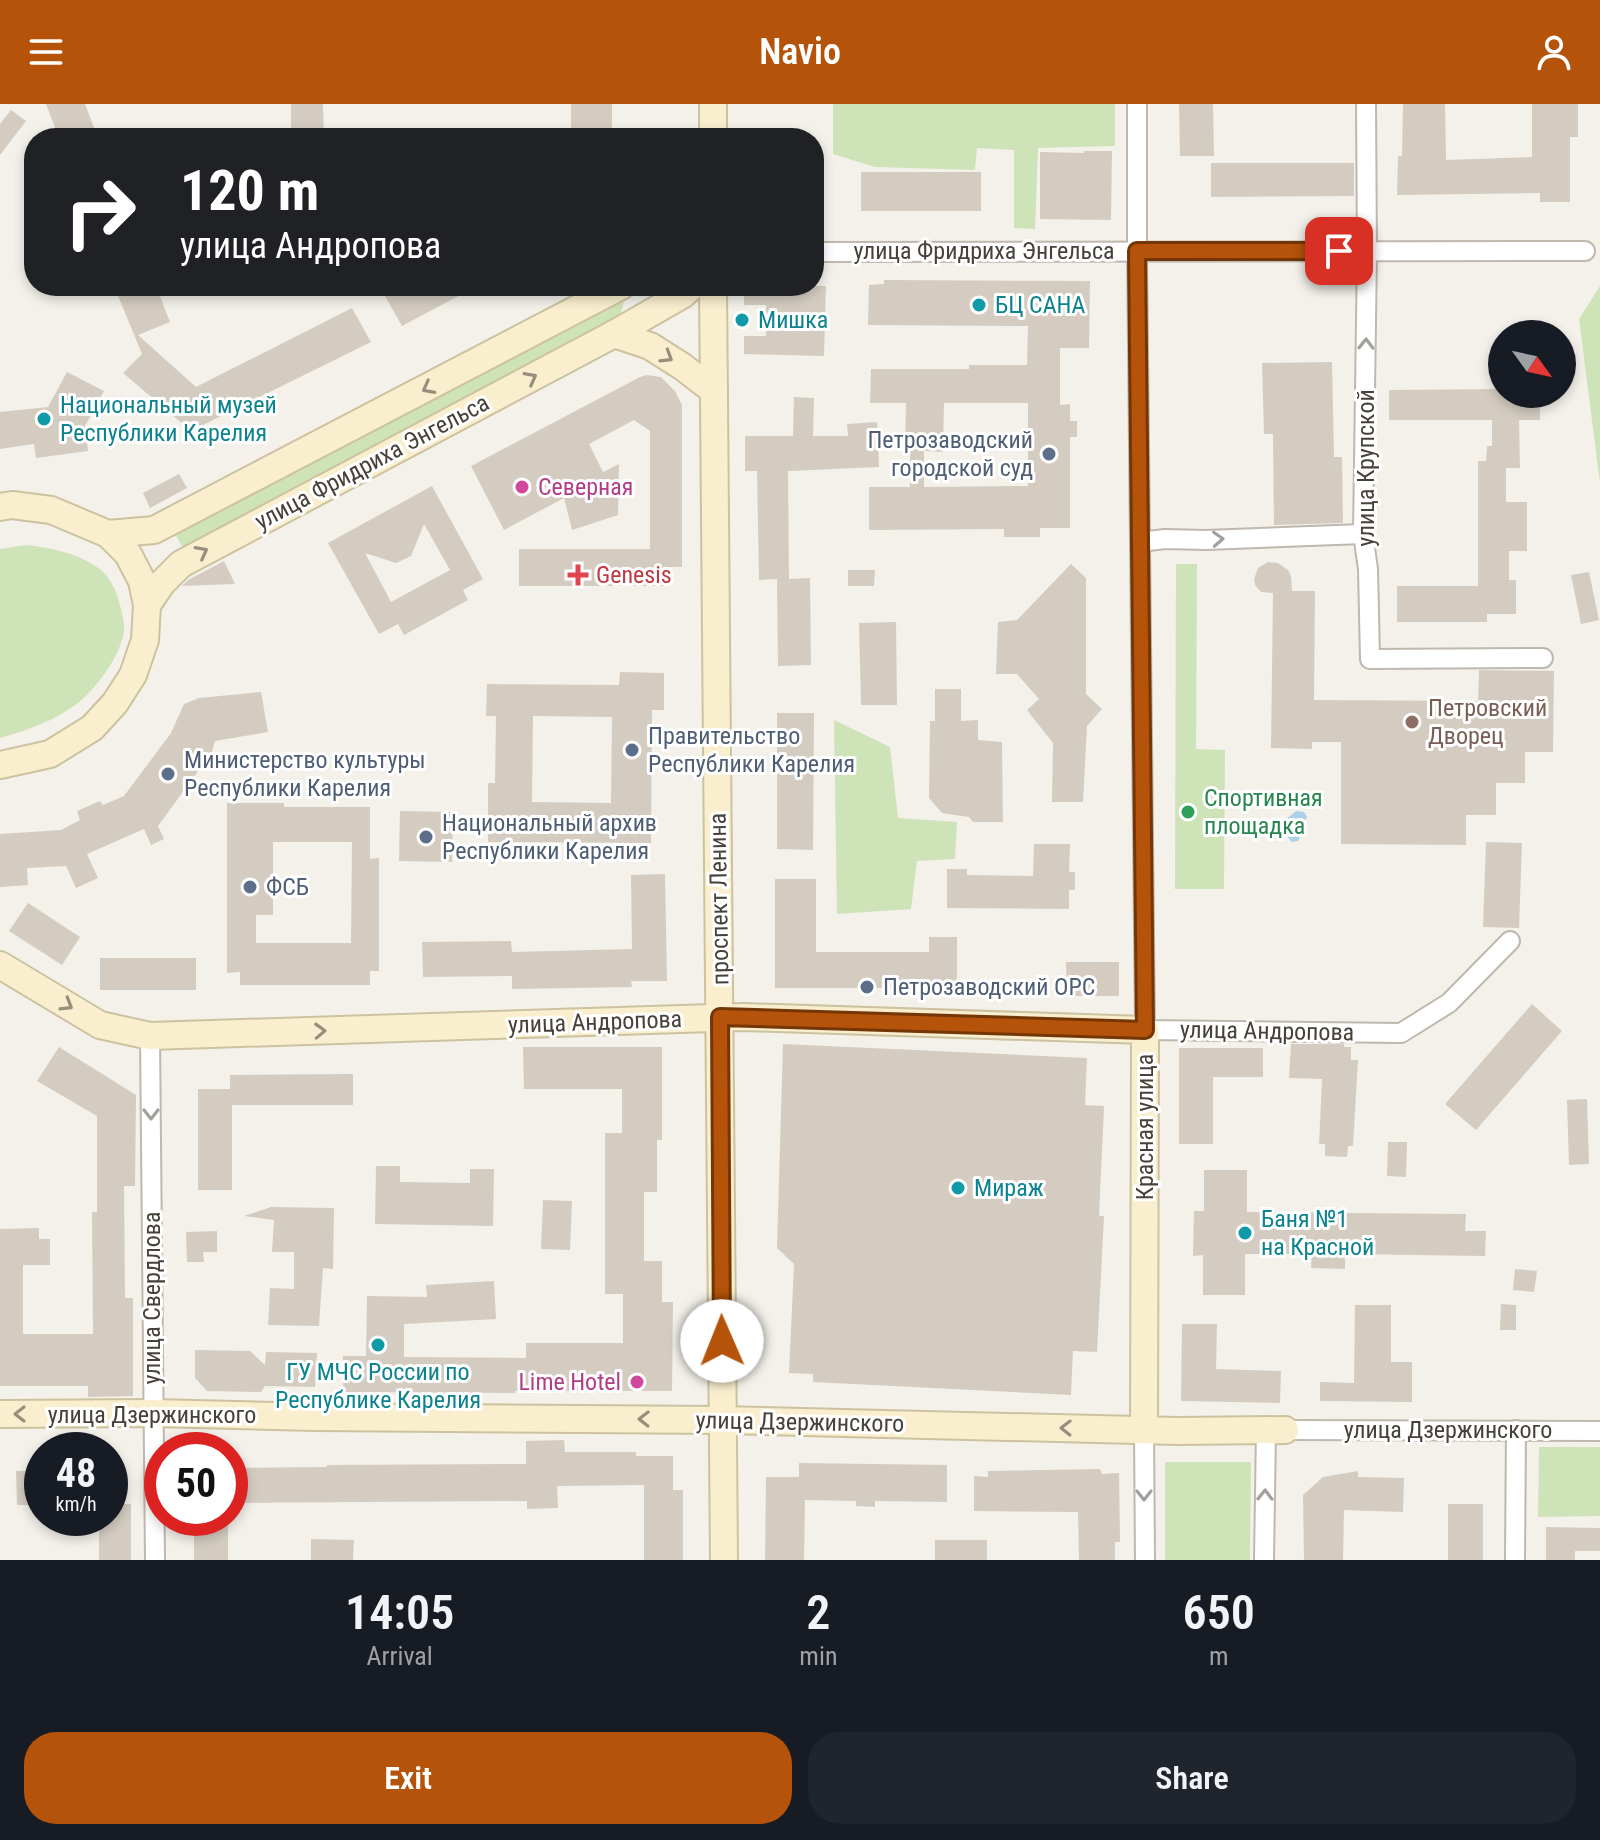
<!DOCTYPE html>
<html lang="en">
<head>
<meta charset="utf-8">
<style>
  :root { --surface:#171b24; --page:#20242c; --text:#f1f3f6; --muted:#9ea1a6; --accent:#b45309 }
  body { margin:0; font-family:"Roboto Condensed",sans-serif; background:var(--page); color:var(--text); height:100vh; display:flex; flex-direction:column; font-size:30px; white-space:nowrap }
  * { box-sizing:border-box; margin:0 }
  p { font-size:26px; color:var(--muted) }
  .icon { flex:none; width:44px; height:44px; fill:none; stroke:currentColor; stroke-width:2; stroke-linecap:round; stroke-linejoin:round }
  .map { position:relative; height:1456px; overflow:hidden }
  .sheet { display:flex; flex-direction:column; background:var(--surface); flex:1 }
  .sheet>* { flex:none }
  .banner { position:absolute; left:24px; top:24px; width:800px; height:168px; border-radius:32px; box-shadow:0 4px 12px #0003; background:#202124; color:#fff; overflow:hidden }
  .needle { width:52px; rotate:123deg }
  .controls { position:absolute; left:1488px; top:216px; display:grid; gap:16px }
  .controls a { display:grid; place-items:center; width:88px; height:88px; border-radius:50%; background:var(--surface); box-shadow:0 4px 12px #0003; font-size:40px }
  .speed { position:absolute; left:24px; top:1328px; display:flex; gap:16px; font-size:40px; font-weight:700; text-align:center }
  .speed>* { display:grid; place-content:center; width:104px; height:104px; border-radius:50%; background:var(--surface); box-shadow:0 4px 12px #0003; line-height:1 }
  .speed small { font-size:20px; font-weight:400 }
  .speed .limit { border:12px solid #d22; background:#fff; color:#111 }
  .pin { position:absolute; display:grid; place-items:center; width:68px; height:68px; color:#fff; margin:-34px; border-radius:16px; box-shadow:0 4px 12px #0006 }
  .me { position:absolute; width:88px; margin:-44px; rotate:359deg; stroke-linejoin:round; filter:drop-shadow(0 0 6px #0008) }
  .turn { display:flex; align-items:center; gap:28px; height:168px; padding:0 24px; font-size:36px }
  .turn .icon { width:104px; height:104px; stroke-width:2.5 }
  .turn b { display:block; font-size:56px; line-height:68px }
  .eta { display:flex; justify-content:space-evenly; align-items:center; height:136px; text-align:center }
  .eta b { font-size:48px; font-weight:600; line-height:56px }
  .button { display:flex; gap:16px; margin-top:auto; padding:16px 24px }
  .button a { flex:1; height:92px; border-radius:32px; background:var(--accent); color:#fff; font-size:32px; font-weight:600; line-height:92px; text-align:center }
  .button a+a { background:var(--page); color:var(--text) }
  header { display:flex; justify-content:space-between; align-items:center; height:104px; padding:0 24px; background:var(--accent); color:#fff; font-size:36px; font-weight:600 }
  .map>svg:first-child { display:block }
  .green { fill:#cfe3b8 }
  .water { fill:#aed0e9 }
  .building { fill:#d4ccc1; fill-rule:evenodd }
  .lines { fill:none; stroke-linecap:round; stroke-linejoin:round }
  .street-casing { stroke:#beb8ae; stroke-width:22 }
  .secondary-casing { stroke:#cdc29f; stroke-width:30 }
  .street { stroke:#fff; stroke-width:18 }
  .secondary { stroke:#f9efcf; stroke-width:26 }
  .oneway { stroke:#a2a09c }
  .oneway2 { stroke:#978f7c }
  .route-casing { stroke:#753606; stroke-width:20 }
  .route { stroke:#b45309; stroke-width:14 }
  .culture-dot { fill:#0f9aa8; stroke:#fff; stroke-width:3 }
  .service-dot { fill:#5c6f8a; stroke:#fff; stroke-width:3 }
  .hotel-dot { fill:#d1479c; stroke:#fff; stroke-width:3 }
  .health-dot { fill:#e0444e; stroke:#fff; stroke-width:3 }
  .education-dot { fill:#8d6e63; stroke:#fff; stroke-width:3 }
  .leisure-dot { fill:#2e9e5b; stroke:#fff; stroke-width:3 }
  .labels { text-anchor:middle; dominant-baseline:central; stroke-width:6; stroke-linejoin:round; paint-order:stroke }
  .street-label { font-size:24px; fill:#464139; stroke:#fff }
  .culture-label { font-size:24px; fill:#0d838f; stroke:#fff; text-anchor:start }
  .service-label { font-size:24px; fill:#4e5e75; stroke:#fff; text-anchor:start }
  .hotel-label { font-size:24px; fill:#b23c85; stroke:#fff; text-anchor:start }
  .health-label { font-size:24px; fill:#be3a42; stroke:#fff; text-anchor:start }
  .education-label { font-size:24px; fill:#785e54; stroke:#fff; text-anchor:start }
  .leisure-label { font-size:24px; fill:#27864d; stroke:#fff; text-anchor:start }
</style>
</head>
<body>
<header><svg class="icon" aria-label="menu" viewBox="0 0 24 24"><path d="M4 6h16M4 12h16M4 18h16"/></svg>Navio<svg class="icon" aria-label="person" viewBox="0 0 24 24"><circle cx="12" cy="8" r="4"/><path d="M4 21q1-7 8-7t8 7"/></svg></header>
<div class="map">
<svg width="1600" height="1456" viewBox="0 0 1600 1456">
  <rect width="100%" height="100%" fill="#f3f1ea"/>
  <!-- green -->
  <g class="green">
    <polygon points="833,0 1115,0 1115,42 1038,44 1035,125 1014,124 1014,46 977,44 975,66 875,63 833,50"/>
    <polygon points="1600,182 1600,379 1579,215"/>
    <polygon points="608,195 624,199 619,214 183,444 175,430"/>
    <path d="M26,441C52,444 79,449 101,466C108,472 114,482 117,491C120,502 125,516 124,527C121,551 96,585 78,599C54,617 28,626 0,634V445Z"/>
    <polygon points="1176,460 1197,460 1196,645 1225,646 1224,785 1175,785"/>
    <polygon points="834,616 890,643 898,714 957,718 955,755 917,757 911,805 837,810"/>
    <polygon points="1539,1343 1600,1343 1600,1412 1538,1413"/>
    <polygon points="1165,1358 1251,1358 1250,1456 1165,1456"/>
  </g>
  <!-- water -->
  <path class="water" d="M1296,707L1304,708L1307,713C1302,721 1303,729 1298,737L1292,738L1278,722Z"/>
  <!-- building -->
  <g class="building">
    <polygon points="46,0 85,0 98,34 59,34"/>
    <polygon points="291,0 323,0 324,34 291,34"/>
    <rect x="571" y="0" width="41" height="34"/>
    <polygon points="1179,0 1213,0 1214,52 1180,52"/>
    <polygon points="1403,0 1445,0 1446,56 1532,53 1532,0 1578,0 1578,33 1570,33 1570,98 1540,98 1540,89 1397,91 1398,52 1402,52"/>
    <polygon points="11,6 26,17 0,51 0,20"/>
    <polygon points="1084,47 1112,47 1111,116 1040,115 1040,48 1084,49"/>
    <polygon points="1211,59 1354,59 1354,92 1211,93"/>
    <rect x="861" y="68" width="120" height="39"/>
    <path d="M884,176L1090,177L1089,244H1060V301L1070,300V317H1077V333H1070V424H1040V433H1004V425L869,426V383H910V347H905L906,299H870L871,265H969V261H1027L1028,222L868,221L869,181L884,180ZM944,299H1028V382L924,383V347L943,348Z"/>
    <polygon points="114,182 156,182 170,218 138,231 196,283 352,204 371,238 191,327 123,269 142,250"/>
    <polygon points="391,182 477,182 402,222 382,187"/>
    <polygon points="744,182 826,182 824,252 744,250 744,232 766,232 766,201 744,201"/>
    <polygon points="1332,258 1334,353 1342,353 1343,419 1274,421 1273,330 1264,330 1262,259"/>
    <polygon points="67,268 104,287 85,322 88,347 36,354 34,340 0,345 0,308 48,303"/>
    <polygon points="647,271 661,273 675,287 682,301 682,463 664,463 664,482 519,482 519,445 650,445 650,327 634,316 589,340 603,368 619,360 618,411 572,426 564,394 504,426 471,362 640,273"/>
    <polygon points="1502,285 1502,290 1540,290 1540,316 1519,316 1520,364 1506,364 1506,398 1527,398 1527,447 1509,447 1509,476 1516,476 1516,510 1487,510 1487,518 1397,518 1397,482 1478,482 1478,357 1486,357 1487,342 1492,342 1492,316 1389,316 1389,286"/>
    <polygon points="794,293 814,294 813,332 848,332 847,320 877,318 879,363 788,367 789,475 810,474 811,561 778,562 777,475 759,476 757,367 745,367 745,332 793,332"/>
    <polygon points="179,370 187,384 150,404 143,389"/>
    <path d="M432,382L483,475L463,486L468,496L404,531L398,520L379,530L328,439ZM424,420L450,466L391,498L365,449L396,459L411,452Z"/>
    <polygon points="224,457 235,480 182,482 188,476"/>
    <polygon points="1268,458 1278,459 1288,466 1291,472 1292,487 1315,487 1314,596 1478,597 1479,566 1554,567 1553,648 1525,648 1525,679 1496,679 1496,711 1466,711 1466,741 1341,740 1341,638 1312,638 1312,645 1271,644 1273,489 1261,488 1255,481 1254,475 1258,464"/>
    <polygon points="1071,460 1086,474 1086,590 1102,605 1087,622 1083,698 1052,698 1053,639 1027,606 1039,595 1017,570 996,570 998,518 1017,516"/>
    <polygon points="848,466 875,466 874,482 848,482"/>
    <polygon points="1589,468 1599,516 1581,520 1571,471"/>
    <polygon points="896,518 897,601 861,601 859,519"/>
    <path d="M620,568L664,569V606H652L651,739L488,738V679H495L496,612H486L487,580L619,581ZM533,612L612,613L611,699L532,698Z"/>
    <polygon points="935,585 961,585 961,617 978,616 978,636 1002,638 1003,718 973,718 969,713 942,709 929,694 930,617 935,617"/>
    <polygon points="261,588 268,628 215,637 212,648 158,722 164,735 151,741 144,725 87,750 98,774 76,784 66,762 27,764 28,781 0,783 0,730 61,726 80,716 77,707 100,697 103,701 124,692 171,629 184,600 199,594"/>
    <polygon points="777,609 814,609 813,746 777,745"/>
    <path d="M227,699H284V703H370V755L379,754V867H370V881H240V868L227,869ZM273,738H352L351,839H256V811H273Z"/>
    <polygon points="400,707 453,708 452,758 399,757"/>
    <polygon points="1486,738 1522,739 1519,824 1483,823"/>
    <polygon points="1034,740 1070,740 1069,768 1075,768 1075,786 1069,786 1069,805 947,804 947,765 967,765 967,771 1033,772"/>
    <polygon points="665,770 667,877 631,877 632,883 512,885 512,872 423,873 422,838 511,837 512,848 632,845 631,771"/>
    <polygon points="775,775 816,775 816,848 929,848 929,833 957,833 957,884 775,884"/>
    <polygon points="28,799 80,833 62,861 9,827"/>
    <rect x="100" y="854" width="96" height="32"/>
    <polygon points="1066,858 1119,858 1119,892 1067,892"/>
    <polygon points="1532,900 1562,927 1476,1026 1445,1000"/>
    <polygon points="783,940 1087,954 1085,1001 1104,1002 1099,1112 1104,1112 1097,1248 1073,1247 1071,1291 813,1278 813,1270 789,1269 794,1160 777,1144"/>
    <polygon points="1291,940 1344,940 1344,943 1351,943 1351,956 1358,956 1353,1042 1348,1042 1347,1053 1325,1052 1325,1040 1319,1040 1322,975 1289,974"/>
    <polygon points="59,943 136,991 135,1082 124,1082 125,1194 133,1194 133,1292 88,1293 88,1282 0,1282 0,1125 39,1124 39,1135 50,1135 50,1161 23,1161 23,1230 93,1230 92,1108 97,1108 97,1012 37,977"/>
    <polygon points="523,943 662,943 662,1036 657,1036 657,1088 644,1088 644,1157 662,1157 662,1198 673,1198 672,1287 515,1287 515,1289 343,1288 343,1252 366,1252 367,1192 427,1193 426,1181 494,1177 496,1215 404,1220 404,1253 526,1254 526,1239 623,1239 623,1190 605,1190 605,1029 622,1029 622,985 524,985"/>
    <polygon points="1179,944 1263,944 1263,973 1213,973 1213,1040 1179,1040"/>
    <polygon points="353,970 353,1001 232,1001 232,1086 198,1086 198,985 230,985 230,971"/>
    <polygon points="1587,995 1589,1060 1569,1061 1567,996"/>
    <polygon points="1388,1038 1407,1038 1406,1073 1387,1072"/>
    <polygon points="376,1062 400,1062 400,1078 470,1079 470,1065 494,1065 493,1122 375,1120"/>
    <polygon points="1204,1066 1247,1066 1247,1108 1466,1110 1465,1127 1486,1127 1485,1152 1345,1150 1345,1165 1311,1164 1312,1150 1245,1150 1245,1191 1203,1191 1203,1151 1193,1152 1194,1107 1204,1107"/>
    <polygon points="543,1096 572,1097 570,1146 541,1145"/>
    <polygon points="271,1103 334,1104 333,1165 323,1164 319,1222 268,1221 270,1184 294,1185 294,1148 272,1148 274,1116 244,1112"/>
    <polygon points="217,1127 217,1148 203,1148 204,1158 187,1158 186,1128"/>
    <polygon points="1515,1165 1537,1167 1534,1188 1513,1186"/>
    <polygon points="1501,1200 1516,1201 1516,1226 1500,1226"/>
    <polygon points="1355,1201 1391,1201 1391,1258 1412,1258 1412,1298 1320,1297 1320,1278 1354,1279"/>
    <polygon points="1182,1220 1217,1220 1216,1265 1281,1267 1280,1299 1181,1297"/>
    <polygon points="195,1246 250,1247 265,1261 266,1248 317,1249 315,1283 265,1282 261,1288 207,1287 195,1274"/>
    <polygon points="564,1336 565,1348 636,1348 636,1352 673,1352 673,1386 683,1386 683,1456 644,1456 644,1381 557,1382 558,1404 527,1405 527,1397 230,1399 230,1364 327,1363 327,1361 526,1360 526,1337"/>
    <polygon points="799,1359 947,1361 947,1398 875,1397 875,1403 856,1402 856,1397 805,1396 804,1456 765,1456 766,1373 799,1373"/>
    <polygon points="1100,1365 1102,1370 1119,1369 1120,1438 1115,1438 1115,1456 1079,1456 1078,1408 974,1407 974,1372 988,1373 988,1367"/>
    <polygon points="16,1367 42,1367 42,1401 17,1401"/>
    <polygon points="1358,1367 1358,1373 1404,1374 1403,1408 1344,1406 1343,1456 1304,1456 1303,1391 1323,1373"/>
    <polygon points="110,1400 131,1400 131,1456 99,1456 99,1414 110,1414"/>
    <rect x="1448" y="1400" width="35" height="56"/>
    <rect x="194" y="1414" width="34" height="42"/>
    <polygon points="1546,1423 1600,1424 1600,1447 1575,1447 1575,1456 1546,1456"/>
    <polygon points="311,1435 354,1436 353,1456 311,1456"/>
    <rect x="935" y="1436" width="52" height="20"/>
  </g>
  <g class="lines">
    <!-- street casing -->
    <g class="street-casing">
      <g id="street">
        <polyline points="1137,0 1137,147 1145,926 1401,929 1449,899 1510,837"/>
        <polyline points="1366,0 1367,147 1363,430 1368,465 1370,555 1543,554"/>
        <polyline points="814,148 1585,147"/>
        <polyline points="1140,438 1165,435 1206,436 1363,430"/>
        <polyline points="150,932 155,1456"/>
        <polyline points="1144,1326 1145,1456"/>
        <polyline points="1285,1326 1600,1327"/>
        <polyline points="1264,1456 1266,1326"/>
        <polyline points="1515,1456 1516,1326"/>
      </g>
    </g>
    <!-- secondary casing -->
    <g class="secondary-casing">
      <g id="secondary">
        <polyline points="713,0 713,34"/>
        <polyline points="713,182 724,1456"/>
        <polyline points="614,230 650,242 683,263 714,287"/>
        <polyline points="0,403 12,401 51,406 108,430 128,450 142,477 147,501 145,536 133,571 115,599 92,624 50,650 0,661"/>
        <polyline points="108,430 154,426 621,182"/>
        <polyline points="147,501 162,479 181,460 614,230 682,191 692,182"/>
        <polyline points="0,861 100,921 150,932 744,913 1145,926 1144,1326"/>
        <polyline points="0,1310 153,1309 314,1313 722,1316 1177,1327 1285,1326"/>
      </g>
    </g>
    <!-- street -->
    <use href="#street" class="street"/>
    <!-- secondary -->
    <use href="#secondary" class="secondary"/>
  </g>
  <!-- one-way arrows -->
  <defs><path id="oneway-chevron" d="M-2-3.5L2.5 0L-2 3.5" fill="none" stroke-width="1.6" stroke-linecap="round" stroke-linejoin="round" transform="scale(2)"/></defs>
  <g class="oneway">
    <use href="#oneway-chevron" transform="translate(1366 240) rotate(-89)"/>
    <use href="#oneway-chevron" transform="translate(1218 435) rotate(-3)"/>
    <use href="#oneway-chevron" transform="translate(151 1010) rotate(90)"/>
    <use href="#oneway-chevron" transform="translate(1144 1391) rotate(90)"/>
    <use href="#oneway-chevron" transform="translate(1265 1391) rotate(-89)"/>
  </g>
  <g class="oneway2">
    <use href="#oneway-chevron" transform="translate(667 253) rotate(32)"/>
    <use href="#oneway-chevron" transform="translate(531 274) rotate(-28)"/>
    <use href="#oneway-chevron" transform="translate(428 284) rotate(152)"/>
    <use href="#oneway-chevron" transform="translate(202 448) rotate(-28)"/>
    <use href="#oneway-chevron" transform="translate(67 901) rotate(31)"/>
    <use href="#oneway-chevron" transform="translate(320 927) rotate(-2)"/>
    <use href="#oneway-chevron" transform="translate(20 1310) rotate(180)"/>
    <use href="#oneway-chevron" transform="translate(644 1315) rotate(-179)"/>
    <use href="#oneway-chevron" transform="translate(1066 1324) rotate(-179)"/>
  </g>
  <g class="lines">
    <!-- route casing -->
    <g class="route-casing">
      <polyline id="route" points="722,1237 720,913 1145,926 1137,147 1339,147"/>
    </g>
    <!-- route -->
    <use href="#route" class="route"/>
  </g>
  <!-- markers -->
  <g class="culture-dot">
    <circle cx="979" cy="201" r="8"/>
    <circle cx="742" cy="216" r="8"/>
    <circle cx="44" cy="315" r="8"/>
    <circle cx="958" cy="1084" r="8"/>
    <circle cx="1245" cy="1129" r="8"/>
    <circle cx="378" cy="1241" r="8"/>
  </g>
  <g class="service-dot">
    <circle cx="1049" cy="350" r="8"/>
    <circle cx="632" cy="646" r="8"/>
    <circle cx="168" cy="670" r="8"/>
    <circle cx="426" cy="733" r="8"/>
    <circle cx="250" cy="783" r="8"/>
    <circle cx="867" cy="883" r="8"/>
  </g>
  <g class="hotel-dot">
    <circle cx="522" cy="383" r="8"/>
    <circle cx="637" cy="1278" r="8"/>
  </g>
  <path class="health-dot" d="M574 459h8v8h8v8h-8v8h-8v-8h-8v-8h8z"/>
  <circle class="education-dot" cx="1412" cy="618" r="8"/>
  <circle class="leisure-dot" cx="1188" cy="708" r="8"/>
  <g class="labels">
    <!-- street labels -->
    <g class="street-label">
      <text x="984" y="147">улица Фридриха Энгельса</text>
      <text transform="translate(372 358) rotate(-28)">улица Фридриха Энгельса</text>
      <text transform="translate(1366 364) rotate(-90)">улица Крупской</text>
      <text transform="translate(719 795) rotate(-91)">проспект Ленина</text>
      <text transform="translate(595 918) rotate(-2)">улица Андропова</text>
      <text transform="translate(1267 927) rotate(1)">улица Андропова</text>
      <text transform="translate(1145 1023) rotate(-90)">Красная улица</text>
      <text transform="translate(152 1194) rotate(-90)">улица Свердлова</text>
      <text x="152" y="1311">улица Дзержинского</text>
      <text transform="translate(800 1318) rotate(1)">улица Дзержинского</text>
      <text x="1448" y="1326">улица Дзержинского</text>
    </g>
    <!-- culture labels -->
    <g class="culture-label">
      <text x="995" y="201">БЦ САНА</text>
      <text x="758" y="216">Мишка</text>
      <text x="60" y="301">Национальный музей<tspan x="60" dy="28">Республики Карелия</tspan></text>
      <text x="974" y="1084">Мираж</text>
      <text x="1261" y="1115">Баня №1<tspan x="1261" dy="28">на Красной</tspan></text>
      <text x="378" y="1268" text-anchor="middle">ГУ МЧС России по<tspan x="378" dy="28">Республике Карелия</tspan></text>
    </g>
    <!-- service labels -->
    <g class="service-label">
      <text x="1033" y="336" text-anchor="end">Петрозаводский<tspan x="1033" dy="28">городской суд</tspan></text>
      <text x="648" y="632">Правительство<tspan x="648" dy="28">Республики Карелия</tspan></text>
      <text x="184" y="656">Министерство культуры<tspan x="184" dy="28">Республики Карелия</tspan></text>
      <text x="442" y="719">Национальный архив<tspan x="442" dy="28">Республики Карелия</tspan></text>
      <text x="266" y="783">ФСБ</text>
      <text x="883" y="883">Петрозаводский ОРС</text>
    </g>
    <!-- hotel labels -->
    <g class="hotel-label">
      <text x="538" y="383">Северная</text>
      <text x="621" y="1278" text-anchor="end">Lime Hotel</text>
    </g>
    <!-- health labels -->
    <g class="health-label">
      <text x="596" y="471">Genesis</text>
    </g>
    <!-- education labels -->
    <g class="education-label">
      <text x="1428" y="604">Петровский<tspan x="1428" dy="28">Дворец</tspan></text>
    </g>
    <!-- leisure labels -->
    <g class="leisure-label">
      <text x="1204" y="694">Спортивная<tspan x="1204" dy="28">площадка</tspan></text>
    </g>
  </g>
</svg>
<div class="controls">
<a><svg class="needle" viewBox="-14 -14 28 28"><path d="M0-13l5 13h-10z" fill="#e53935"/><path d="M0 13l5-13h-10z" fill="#9ea1a6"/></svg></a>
</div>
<div class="speed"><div>48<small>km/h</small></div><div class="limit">50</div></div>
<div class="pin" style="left:1339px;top:147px;background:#d93025"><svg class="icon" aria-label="arrive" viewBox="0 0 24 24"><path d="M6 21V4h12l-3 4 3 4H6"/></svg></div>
<svg class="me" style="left:722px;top:1237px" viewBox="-20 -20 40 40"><circle r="19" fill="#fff"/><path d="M0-13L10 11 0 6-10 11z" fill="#b45309"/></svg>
<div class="banner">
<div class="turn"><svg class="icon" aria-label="right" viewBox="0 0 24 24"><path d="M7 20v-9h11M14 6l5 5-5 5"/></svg><div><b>120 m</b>улица Андропова</div></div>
</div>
</div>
<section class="sheet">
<div class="eta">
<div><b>14:05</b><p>Arrival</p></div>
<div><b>2</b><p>min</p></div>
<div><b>650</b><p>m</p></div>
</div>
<div class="button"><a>Exit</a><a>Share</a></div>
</section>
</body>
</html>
